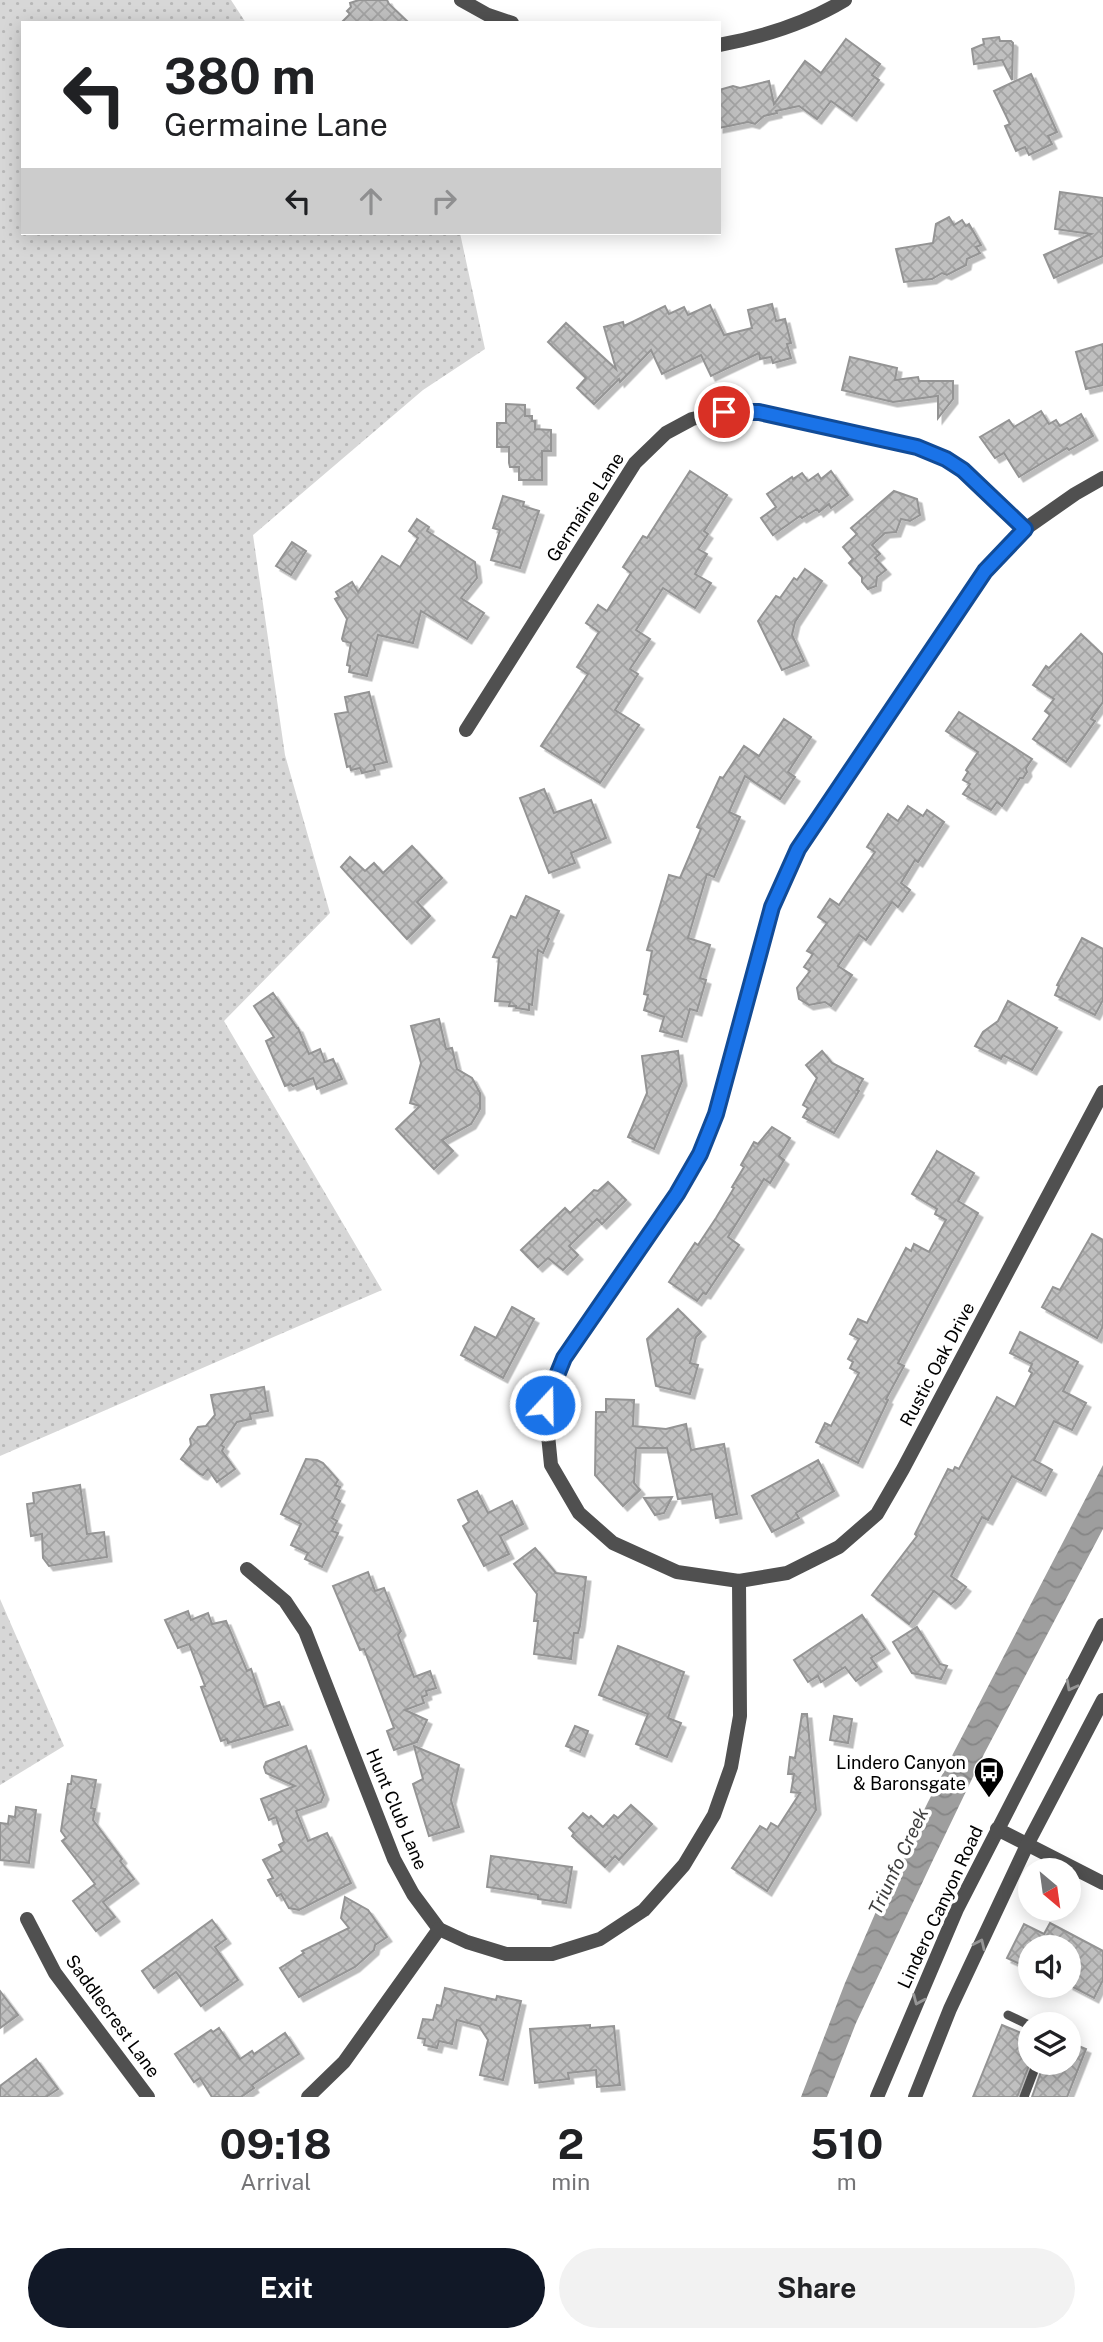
<!DOCTYPE html>
<html lang="en">
<head>
<meta charset="utf-8">
<style>
  :root { --surface:#fff; --page:#f2f2f2; --text:#202124; --muted:#757577; --accent:#111827 }
  body { margin:0; font-family:"Public Sans",sans-serif; background:var(--page); color:var(--text); height:100vh; display:flex; flex-direction:column; font-size:26px; white-space:nowrap }
  * { box-sizing:border-box; margin:0 }
  p { font-size:23px; color:var(--muted) }
  .icon { flex:none; width:38px; height:38px; fill:none; stroke:currentColor; stroke-width:2; stroke-linecap:round; stroke-linejoin:round }
  .map { position:relative; height:2097px; overflow:hidden }
  .drawer { display:flex; flex-direction:column; background:var(--surface); flex:1 }
  .drawer>* { flex:none }
  .guide { position:absolute; left:21px; top:21px; width:700px; height:214px; border-radius:0px; box-shadow:0 4px 18px #0003; background:#fff; color:var(--text); overflow:hidden }
  .needle { width:46px; rotate:151deg }
  .tools { position:absolute; left:1018px; top:1858px; display:grid; gap:14px }
  .tools a { display:grid; place-items:center; width:63px; height:63px; border-radius:50%; background:var(--surface); box-shadow:0 4px 18px #0003; font-size:35px }
  .pin { position:absolute; display:grid; place-items:center; width:60px; height:60px; color:#fff; margin:-30px; border:4px solid #fff; border-radius:50%; box-shadow:0 2px 7px #0007 }
  .me { position:absolute; width:77px; margin:-38px; rotate:21deg; stroke-linejoin:round; filter:drop-shadow(0 0 5px #0008) }
  .turn { display:flex; align-items:center; gap:24px; height:147px; padding:0 28px; font-size:32px }
  .turn .icon { width:91px; height:91px; stroke-width:2.5 }
  .turn b { display:block; font-size:49px; line-height:60px }
  .lanes { display:flex; align-items:center; height:66px; padding:0 28px; background:#0003; justify-content:center; gap:35px; direction:ltr }
  .lanes .off { opacity:.35 }
  .eta { display:flex; justify-content:space-evenly; align-items:center; height:119px; text-align:center }
  .eta b { font-size:42px; font-weight:700; line-height:49px }
  .primary-button { display:flex; gap:14px; margin-top:auto; padding:14px 28px }
  .primary-button a { flex:1; height:80px; border-radius:42px; background:var(--accent); color:#fff; font-size:28px; font-weight:700; line-height:80px; text-align:center }
  .primary-button a+a { background:var(--page); color:var(--text) }
  .map>svg:first-child { display:block }
  .grass { fill:url(#grass-dots) }
  .water { fill:url(#water-waves) }
  .building { fill:url(#building-cross-hatch); stroke:#949494; stroke-width:2; filter:url(#shadow) }
  .lines { fill:none; stroke-linecap:round; stroke-linejoin:round }
  .service { stroke:#505050; stroke-width:9 }
  .minor { stroke:#505050; stroke-width:14 }
  .tertiary { stroke:#505050; stroke-width:14 }
  .oneway { stroke:#969696 }
  .route-casing { stroke:#114b97; stroke-width:18 }
  .route { stroke:#1a73e8; stroke-width:12 }
  .labels { text-anchor:middle; dominant-baseline:central; stroke-width:7; stroke-linejoin:round; paint-order:stroke }
  .street-label { font-size:18px; fill:#000; stroke:#fff }
  .poi-label { font-size:18px; fill:#000; stroke:#fff; text-anchor:end }
  .water-label { font-size:19px; font-style:italic; fill:#3f3f3f; stroke:#fff }
</style>
</head>
<body>
<div class="map">
<svg width="1103" height="2097" viewBox="0 0 1103 2097">
  <defs>
    <pattern id="grass-dots" width="8" height="8" patternUnits="userSpaceOnUse" patternTransform="scale(1.75)"><rect width="8" height="8" fill="#d7d7d7"/><path d="M2 2h.1M6 6h.1" fill="none" stroke="#b7b7b7" stroke-width="1.8" stroke-linecap="round"/></pattern>
    <pattern id="water-waves" width="16" height="10" patternUnits="userSpaceOnUse" patternTransform="scale(1.75)"><rect width="16" height="10" fill="#9e9e9e"/><path d="M0 5q4-4 8 0t8 0" fill="none" stroke="#868686"/></pattern>
    <pattern id="building-cross-hatch" width="8" height="8" patternUnits="userSpaceOnUse" patternTransform="scale(1.75)"><rect width="8" height="8" fill="#c0c0c0"/><path d="M0 0l8 8M0 8l8-8" fill="none" stroke="#a3a3a3"/></pattern>
    <filter id="shadow"><feDropShadow dx="4.5" dy="4.5" stdDeviation="0" flood-color="#0004"/></filter>
  </defs>
  <rect width="100%" height="100%" fill="#fff"/>
  <!-- grass -->
  <g class="grass">
    <polygon points="0,0 231,0 246,23 23,23 23,233 460,233 485,349 423,390 253,535 285,755 330,913 224,1021 382,1290 0,1456"/>
    <polygon points="0,1599 64,1746 0,1785"/>
  </g>
  <!-- water -->
  <polygon class="water" points="1103,1465 1103,1529 984,1754 933,1860 856,2023 827,2097 801,2097 845,1983 891,1877 928,1802"/>
  <!-- building -->
  <g class="building">
    <polygon points="359,0 387,0 389,4 409,23 341,23 350,14 347,11 351,7 350,3"/>
    <polygon points="999,37 1000,41 1011,41 1013,43 1012,80 1002,60 974,64 972,49 984,44 983,39"/>
    <polygon points="846,39 880,64 872,75 879,80 852,116 831,101 817,119 799,106 776,111 777,113 764,116 755,124 748,122 719,128 719,90 733,86 740,88 769,81 774,104 805,61 821,73"/>
    <polygon points="1031,74 1057,132 1048,136 1052,144 1029,155 1025,147 1016,151 1005,126 1010,124 994,91"/>
    <polygon points="1060,192 1103,198 1103,256 1054,278 1044,255 1091,234 1055,229"/>
    <polygon points="949,217 954,225 962,220 966,226 969,224 981,245 976,247 980,253 967,259 966,265 947,275 942,273 932,279 904,282 896,249 933,243 936,224"/>
    <polygon points="772,304 776,321 785,319 791,343 787,344 791,358 773,363 771,357 760,359 759,353 711,376 701,355 662,374 651,350 620,382 619,379 594,404 577,388 586,378 548,342 566,323 616,369 604,327 623,322 624,326 665,306 669,314 684,307 688,315 710,305 724,335 752,328 748,310"/>
    <polygon points="1103,344 1103,385 1086,389 1076,352"/>
    <polygon points="850,357 897,368 895,380 918,377 919,381 953,381 953,399 938,418 938,396 893,402 842,390"/>
    <polygon points="506,404 525,405 525,416 532,416 532,421 535,421 535,429 551,430 551,451 542,451 542,480 519,480 519,467 510,467 509,463 509,447 497,447 497,423 506,423"/>
    <polygon points="1041,411 1049,424 1056,420 1060,426 1081,414 1093,436 1069,450 1067,448 1019,477 1004,453 995,458 980,437 1009,420 1014,427"/>
    <polygon points="690,471 727,495 704,531 708,534 698,549 707,554 695,574 711,583 695,608 663,588 636,630 650,639 630,669 638,674 615,710 639,725 600,783 541,746 588,674 577,667 599,632 586,623 598,605 607,611 631,573 623,567 643,536 647,538"/>
    <polygon points="831,471 848,495 831,508 829,504 819,512 817,509 802,518 800,516 773,535 761,518 776,507 767,494 792,477 793,479 802,473 808,481 818,474 821,479"/>
    <polygon points="894,491 917,499 920,515 910,521 901,519 896,532 885,533 872,545 880,554 875,558 886,570 877,577 876,586 868,589 862,582 862,577 849,563 853,559 843,547 857,534 851,528"/>
    <polygon points="503,496 524,502 523,506 539,511 520,568 491,560 500,530 493,528"/>
    <polygon points="417,519 429,527 427,531 475,562 477,578 461,598 484,613 467,639 421,611 413,643 378,635 367,676 349,672 350,666 347,665 351,643 343,641 342,639 347,619 335,599 339,597 336,592 352,582 358,592 382,556 400,567 418,538 409,531"/>
    <polygon points="292,542 306,551 291,575 276,566"/>
    <polygon points="805,569 822,581 795,622 792,635 804,661 782,670 758,621 776,596 780,598 794,578 797,580"/>
    <polygon points="1081,634 1103,655 1103,702 1091,719 1095,721 1066,762 1033,739 1050,715 1045,711 1054,699 1033,685 1046,666 1049,668"/>
    <polygon points="369,692 387,762 374,765 375,770 362,773 360,768 351,770 350,766 347,767 335,714 348,712 345,697"/>
    <polygon points="959,712 1032,759 1026,768 1027,772 1023,778 1020,778 1002,806 997,802 991,810 963,794 970,784 963,780 968,772 966,770 978,752 946,731"/>
    <polygon points="784,719 811,737 788,772 795,777 780,799 745,776 729,812 740,817 714,877 707,874 688,938 710,945 700,978 706,980 697,1011 690,1009 682,1037 660,1031 664,1017 644,1010 648,995 644,994 652,951 647,950 669,875 680,878 701,829 697,827 720,777 723,778 744,746 759,756"/>
    <polygon points="544,789 554,813 591,800 606,838 571,853 575,863 549,873 520,798"/>
    <polygon points="908,806 923,816 927,810 944,822 918,862 915,860 901,883 910,890 898,907 892,902 866,940 859,935 838,966 852,975 831,1006 825,1002 809,1005 799,999 797,988 810,971 804,967 813,954 807,951 827,923 818,917 830,899 839,905 875,852 867,847 888,814 898,821"/>
    <polygon points="412,846 442,878 417,902 430,916 407,939 341,867 350,857 365,871 374,863 383,873"/>
    <polygon points="526,896 559,911 547,938 549,939 543,953 538,950 532,1005 529,1004 529,1010 516,1008 516,1006 509,1006 510,1002 495,1001 499,958 493,957 511,916 516,918"/>
    <polygon points="1082,938 1103,949 1103,1000 1095,1015 1055,995 1059,986 1057,985"/>
    <polygon points="273,993 297,1028 298,1028 309,1054 320,1049 325,1062 333,1059 342,1079 317,1089 313,1078 293,1086 291,1084 285,1086 266,1041 274,1037 254,1006"/>
    <polygon points="1008,1001 1057,1028 1032,1070 1003,1055 1001,1059 975,1046 983,1032 998,1021"/>
    <polygon points="439,1019 446,1049 452,1048 457,1069 472,1078 480,1093 480,1109 471,1124 442,1140 453,1151 434,1169 396,1129 420,1106 410,1103 421,1063 411,1026"/>
    <polygon points="678,1051 682,1081 654,1149 628,1137 647,1093 642,1056"/>
    <polygon points="822,1051 832,1063 863,1079 857,1090 859,1091 834,1133 803,1117 808,1108 803,1105 817,1078 806,1065"/>
    <polygon points="772,1127 790,1138 779,1156 784,1160 770,1183 764,1179 728,1237 739,1245 706,1294 703,1293 697,1301 669,1282 695,1243 698,1245 716,1218 734,1188 732,1187 744,1167 741,1165 754,1142 758,1144"/>
    <polygon points="937,1151 974,1173 958,1201 978,1213 898,1363 904,1366 886,1399 888,1400 858,1463 816,1442 825,1423 831,1426 859,1373 850,1368 853,1362 848,1359 859,1339 850,1334 858,1319 867,1323 906,1248 911,1251 914,1244 929,1252 946,1220 935,1214 937,1209 912,1194"/>
    <polygon points="608,1182 626,1200 602,1224 597,1219 569,1246 578,1255 563,1270 548,1258 538,1267 521,1250 565,1208 570,1213 594,1190 598,1191"/>
    <polygon points="1092,1234 1103,1240 1103,1326 1097,1338 1042,1307 1053,1287 1060,1290"/>
    <polygon points="512,1307 534,1319 503,1378 461,1355 475,1327 496,1338"/>
    <polygon points="678,1309 701,1332 696,1337 690,1363 698,1365 690,1394 656,1386 647,1339"/>
    <polygon points="1020,1332 1078,1362 1063,1391 1086,1403 1072,1430 1054,1421 1034,1460 1052,1470 1041,1491 1012,1476 988,1520 982,1517 951,1576 966,1587 956,1600 951,1604 934,1591 909,1624 872,1595 917,1536 915,1534 948,1469 953,1471 955,1467 959,1469 997,1397 1015,1407 1032,1373 1029,1371 1032,1364 1010,1353"/>
    <polygon points="264,1387 268,1411 250,1414 251,1419 237,1422 221,1445 224,1447 222,1451 235,1469 217,1482 208,1469 203,1475 200,1474 181,1459 191,1445 190,1439 198,1427 206,1426 215,1415 211,1395"/>
    <polygon points="606,1399 634,1400 633,1426 666,1429 686,1424 691,1450 724,1444 737,1514 716,1518 712,1494 678,1499 667,1448 636,1448 634,1483 640,1490 623,1506 595,1475 596,1412 606,1412"/>
    <polygon points="306,1459 317,1460 323,1463 338,1480 335,1485 340,1487 335,1498 340,1501 332,1518 337,1521 332,1531 338,1533 322,1567 305,1559 308,1553 291,1545 301,1524 281,1514"/>
    <polygon points="818,1460 834,1491 796,1513 799,1518 772,1532 752,1496"/>
    <polygon points="80,1485 87,1534 104,1532 107,1557 49,1566 43,1558 42,1534 31,1536 27,1504 34,1503 33,1493"/>
    <polygon points="477,1491 488,1513 512,1501 523,1524 500,1536 509,1554 484,1566 463,1526 469,1522 458,1500"/>
    <polygon points="672,1497 664,1513 655,1515 644,1498"/>
    <polygon points="535,1548 556,1573 586,1577 580,1626 578,1633 574,1633 571,1659 534,1654 538,1621 534,1621 537,1594 514,1564"/>
    <polygon points="368,1572 375,1591 384,1588 401,1631 398,1635 414,1677 430,1671 436,1688 426,1691 427,1695 422,1697 424,1703 405,1710 427,1720 417,1742 394,1750 387,1731 394,1728 364,1649 360,1650 333,1586"/>
    <polygon points="188,1611 191,1620 208,1613 212,1624 226,1621 247,1671 251,1669 264,1707 279,1702 288,1725 228,1743 227,1739 221,1741 201,1687 205,1686 189,1644 178,1648 165,1620"/>
    <polygon points="862,1615 885,1649 871,1658 877,1667 856,1681 845,1667 821,1682 818,1676 808,1682 794,1660"/>
    <polygon points="917,1627 940,1664 947,1666 941,1679 912,1673 893,1642"/>
    <polygon points="618,1646 684,1672 668,1718 681,1723 667,1757 636,1744 648,1714 599,1695"/>
    <polygon points="802,1714 807,1714 816,1810 767,1891 732,1868 760,1826 767,1830 771,1823 778,1827 800,1793 791,1792 794,1774 788,1774 790,1757 795,1758"/>
    <polygon points="834,1716 852,1719 848,1743 830,1740"/>
    <polygon points="575,1726 588,1731 580,1752 566,1746"/>
    <polygon points="306,1746 324,1795 321,1802 296,1811 308,1841 327,1833 351,1883 299,1910 289,1908 281,1894 277,1896 268,1880 273,1878 263,1860 282,1851 279,1845 284,1842 276,1817 269,1820 261,1799 295,1786 266,1773 264,1767 266,1762"/>
    <polygon points="414,1746 459,1765 451,1800 459,1827 429,1836 413,1784 423,1779"/>
    <polygon points="72,1776 96,1780 91,1808 95,1809 93,1820 122,1859 120,1861 134,1879 103,1902 115,1917 96,1931 73,1901 95,1884 62,1841 66,1838 61,1831 68,1784 71,1784"/>
    <polygon points="631,1805 652,1824 619,1860 615,1856 605,1867 572,1836 574,1833 569,1828 583,1813 589,1818 591,1816 603,1827 614,1815 618,1818"/>
    <polygon points="16,1807 36,1810 29,1863 0,1860 0,1823 8,1824 9,1816 15,1817"/>
    <polygon points="491,1856 572,1867 566,1903 538,1899 538,1895 487,1887"/>
    <polygon points="345,1897 368,1910 387,1937 375,1945 374,1950 355,1967 299,1997 280,1968 304,1953 302,1951 349,1928 341,1918"/>
    <polygon points="212,1920 226,1939 215,1947 238,1980 201,2006 176,1972 154,1988 142,1971"/>
    <polygon points="1050,1923 1103,1951 1103,1980 1094,1998 1069,1985 1069,1948 1031,1948 1031,1969 1007,1958 1024,1924 1044,1934"/>
    <polygon points="445,1988 496,2000 497,1996 521,2001 503,2080 480,2075 488,2040 479,2026 457,2020 452,2044 439,2041 437,2048 424,2045 425,2039 418,2038 423,2019 433,2020 437,2005 441,2006"/>
    <polygon points="0,1991 18,2015 0,2028"/>
    <polygon points="590,2025 590,2028 614,2026 620,2085 597,2087 596,2070 568,2073 569,2079 535,2083 530,2029"/>
    <polygon points="1002,2025 1031,2037 1031,2060 1017,2097 973,2097"/>
    <polygon points="219,2028 240,2059 252,2051 254,2054 285,2033 299,2054 252,2085 254,2088 241,2097 212,2097 200,2078 194,2082 175,2054 211,2030 213,2032"/>
    <polygon points="1069,2042 1086,2049 1067,2097 1032,2097 1044,2063 1069,2063"/>
    <polygon points="36,2059 58,2089 46,2097 0,2097 0,2086"/>
  </g>
  <g class="lines">
    <!-- service -->
    <g class="service">
      <polyline points="1008,2015 1031,2026"/>
      <polyline points="1024,2097 1037,2063"/>
    </g>
    <!-- minor -->
    <g class="minor">
      <polyline points="461,0 488,15 512,23"/>
      <path d="M719,45C762,37 807,23 845,0"/>
      <polyline points="1103,478 1075,494 1025,529 985,571 798,849 772,907 716,1114 700,1154 677,1194 564,1358 545,1405 551,1465 579,1513 613,1543 677,1572 739,1581 787,1573 839,1547 877,1514 903,1469 1103,1092"/>
      <polyline points="466,730 635,463 666,433 692,419 724,412 759,412 917,447 946,459 963,470 1025,529"/>
      <polyline points="247,1569 285,1601 305,1631 394,1859 413,1894 439,1929 467,1942 506,1954 552,1954 600,1939 644,1910 684,1865 714,1815 731,1767 740,1716 739,1581"/>
      <polyline points="997,1829 1103,1883"/>
      <polyline points="27,1919 55,1973 148,2097"/>
      <polyline points="308,2097 344,2062 439,1929"/>
    </g>
    <!-- tertiary -->
    <g class="tertiary">
      <polyline points="877,2097 957,1909 1103,1625"/>
      <polyline points="915,2097 950,2009 1028,1843 1103,1700"/>
    </g>
  </g>
  <!-- one-way arrows -->
  <defs><path id="oneway-chevron" d="M-2-3.5L2.5 0L-2 3.5" fill="none" stroke-width="1.6" stroke-linecap="round" stroke-linejoin="round" transform="scale(1.75)"/></defs>
  <g class="oneway">
    <use href="#oneway-chevron" transform="translate(1071 1686) rotate(118)"/>
    <use href="#oneway-chevron" transform="translate(980 1944) rotate(-65)"/>
    <use href="#oneway-chevron" transform="translate(918 2000) rotate(113)"/>
  </g>
  <g class="lines">
    <!-- route casing -->
    <g class="route-casing">
      <polyline id="route" points="545,1405 564,1358 677,1194 700,1154 716,1114 772,907 798,849 985,571 1025,529 963,470 946,459 917,447 759,412 724,412"/>
    </g>
    <!-- route -->
    <use href="#route" class="route"/>
  </g>
  <!-- icons -->
  <defs>
    <g id="bus-pin" transform="scale(1.575)"><path d="M0 17L-7.5 6A9.5 9.5 0 1 1 7.5 6Z" fill="#000" stroke="#fff"/><path d="M-5-6H5V4H4V6H2V4H-2V6H-4V4H-5ZM-3.5-4V0h7V-4ZM-3.5 1.2v1.5H-2V1.2ZM2 1.2v1.5H3.5V1.2Z" fill="#fff"/></g>
  </defs>
  <g fill-rule="evenodd">
    <use href="#bus-pin" x="989" y="1772"/>
  </g>
  <g class="labels">
    <!-- street labels -->
    <g class="street-label">
      <text transform="translate(585 507) rotate(-57)">Germaine Lane</text>
      <text transform="translate(937 1364) rotate(-62)">Rustic Oak Drive</text>
      <text transform="translate(397 1809) rotate(67)">Hunt Club Lane</text>
      <text transform="translate(940 1907) rotate(-65)">Lindero Canyon Road</text>
      <text transform="translate(113 2016) rotate(54)">Saddlecrest Lane</text>
    </g>
    <!-- poi labels -->
    <g class="poi-label">
      <text x="966" y="1762">Lindero Canyon<tspan x="966" dy="21">&amp; Baronsgate</tspan></text>
    </g>
    <!-- water labels -->
    <g class="water-label">
      <text transform="translate(898 1861) rotate(-65)">Triunfo Creek</text>
    </g>
  </g>
</svg>
<div class="tools">
<a><svg class="needle" viewBox="-14 -14 28 28"><path d="M0-13l5 13h-10z" fill="#e53935"/><path d="M0 13l5-13h-10z" fill="#757577"/></svg></a>
<a><svg class="icon" aria-label="sound" viewBox="0 0 24 24"><path d="M4 9h4l5-4v14l-5-4H4zM17 9q2 3 0 6"/></svg></a>
<a><svg class="icon" aria-label="layers" viewBox="0 0 24 24"><path d="M12 4l9 5-9 5-9-5zM3 14l9 5 9-5"/></svg></a>
</div>
<div class="pin" style="left:724px;top:412px;background:#d93025"><svg class="icon" aria-label="arrive" viewBox="0 0 24 24"><path d="M6 21V4h12l-3 4 3 4H6"/></svg></div>
<svg class="me" style="left:545px;top:1405px" viewBox="-20 -20 40 40"><circle r="17" fill="#1a73e8" stroke="#fff" stroke-width="3"/><path d="M0-11L8 9 0 5-8 9z" fill="#fff"/></svg>
<div class="guide">
<div class="turn"><svg class="icon" aria-label="left" viewBox="0 0 24 24"><path d="M17 20v-9H6M10 6l-5 5 5 5"/></svg><div><b>380 m</b>Germaine Lane</div></div>
<div class="lanes"><svg class="icon" aria-label="left" viewBox="0 0 24 24"><path d="M17 20v-9H6M10 6l-5 5 5 5"/></svg><svg class="icon off" aria-label="ahead" viewBox="0 0 24 24"><path d="M12 20V5M6 11l6-6 6 6"/></svg><svg class="icon off" aria-label="right" viewBox="0 0 24 24"><path d="M7 20v-9h11M14 6l5 5-5 5"/></svg></div>
</div>
</div>
<section class="drawer">
<div class="eta">
<div><b>09:18</b><p>Arrival</p></div>
<div><b>2</b><p>min</p></div>
<div><b>510</b><p>m</p></div>
</div>
<div class="primary-button"><a>Exit</a><a>Share</a></div>
</section>
</body>
</html>
